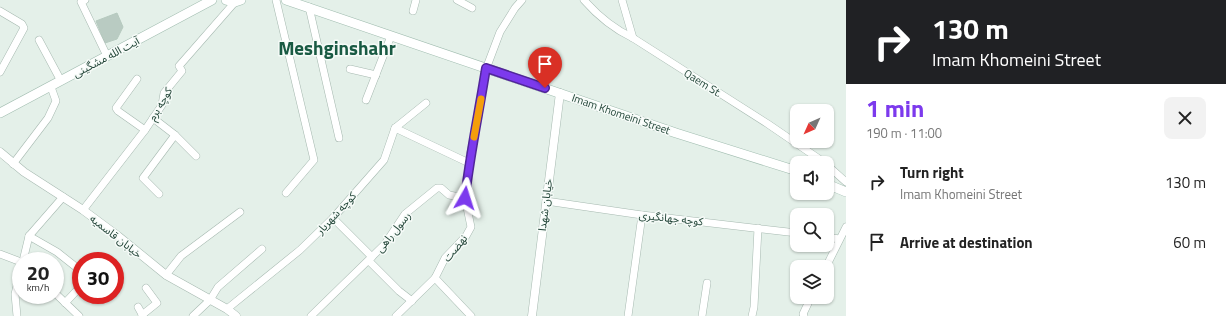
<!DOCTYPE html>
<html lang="en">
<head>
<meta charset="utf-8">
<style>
  :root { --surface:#fff; --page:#f2f2f2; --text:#222; --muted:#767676; --accent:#7c3aed }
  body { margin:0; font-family:"Titillium Web","Noto Sans Arabic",sans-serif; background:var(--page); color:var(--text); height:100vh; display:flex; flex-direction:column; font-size:15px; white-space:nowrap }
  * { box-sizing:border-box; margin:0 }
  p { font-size:13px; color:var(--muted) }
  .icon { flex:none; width:22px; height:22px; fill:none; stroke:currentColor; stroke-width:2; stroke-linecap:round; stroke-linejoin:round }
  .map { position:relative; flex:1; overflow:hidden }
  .details { display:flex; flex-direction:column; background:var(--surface); width:380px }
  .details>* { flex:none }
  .hud { background:#202124; color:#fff; overflow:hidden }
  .needle { width:26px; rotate:225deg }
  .controls { position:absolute; left:790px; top:104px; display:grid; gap:8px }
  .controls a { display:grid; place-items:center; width:44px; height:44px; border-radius:8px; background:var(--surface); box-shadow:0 1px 3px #0004; font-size:20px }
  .speed { position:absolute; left:12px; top:252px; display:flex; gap:8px; font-size:20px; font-weight:700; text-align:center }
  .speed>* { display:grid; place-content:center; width:52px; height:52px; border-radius:50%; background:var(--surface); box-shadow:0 1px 3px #0004; line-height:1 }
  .speed small { font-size:10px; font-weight:400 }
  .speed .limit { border:6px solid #d22; background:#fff; color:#111 }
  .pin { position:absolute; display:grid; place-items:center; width:34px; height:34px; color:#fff; margin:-41px -17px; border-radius:50% 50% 50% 0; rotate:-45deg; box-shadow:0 0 4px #0007 }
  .pin .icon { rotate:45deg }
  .me { position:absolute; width:44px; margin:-22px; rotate:6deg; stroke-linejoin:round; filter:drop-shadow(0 0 3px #0008) }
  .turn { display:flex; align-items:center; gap:14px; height:84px; padding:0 20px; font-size:18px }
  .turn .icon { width:52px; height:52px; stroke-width:2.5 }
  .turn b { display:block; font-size:28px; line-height:34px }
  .round { display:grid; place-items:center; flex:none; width:42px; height:42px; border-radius:8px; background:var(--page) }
  .summary { display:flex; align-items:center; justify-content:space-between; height:68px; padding:0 20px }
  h1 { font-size:24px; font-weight:700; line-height:30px; color:var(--accent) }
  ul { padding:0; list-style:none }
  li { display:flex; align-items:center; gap:12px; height:60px; padding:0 20px }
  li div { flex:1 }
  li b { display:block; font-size:15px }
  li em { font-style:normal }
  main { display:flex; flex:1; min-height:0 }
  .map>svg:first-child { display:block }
  .building { fill:#b9cbc2; stroke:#b6cabf }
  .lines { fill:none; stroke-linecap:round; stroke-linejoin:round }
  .minor-casing { stroke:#a6b9b0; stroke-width:8 }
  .tertiary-casing { stroke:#a6b9b0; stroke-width:9 }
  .secondary-casing { stroke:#a1bdb0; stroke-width:10 }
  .minor { stroke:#fff; stroke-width:7 }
  .tertiary { stroke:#fff; stroke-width:8 }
  .secondary { stroke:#fff; stroke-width:9 }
  .route-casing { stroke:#51269a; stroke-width:10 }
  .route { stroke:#7c3aed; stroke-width:7 }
  .slow { stroke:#f59e0b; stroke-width:7 }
  .labels { text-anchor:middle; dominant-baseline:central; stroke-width:3; stroke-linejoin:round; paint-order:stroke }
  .street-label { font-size:11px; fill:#214437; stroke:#f6fbf8 }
  .town-label { font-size:19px; font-weight:bold; fill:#195a43; stroke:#f6fbf8 }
</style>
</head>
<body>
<main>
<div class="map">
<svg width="846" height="316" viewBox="0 0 846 316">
  <rect width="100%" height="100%" fill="#e4f0e9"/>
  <!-- building -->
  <polygon class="building" points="117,13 123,27 117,39 105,43 96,21"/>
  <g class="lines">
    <!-- minor casing -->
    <g class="minor-casing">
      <g id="minor">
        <polyline points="85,0 81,2 107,56"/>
        <polyline points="276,0 314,160 286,193"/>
        <polyline points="457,0 472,8"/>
        <path d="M584,0C598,16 614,29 633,38L768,124L825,163"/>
        <polyline points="622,0 633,38"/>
        <polyline points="309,7 339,138"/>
        <polyline points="0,11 22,24 24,28 0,72"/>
        <polyline points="413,11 416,0"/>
        <polyline points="39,40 61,81"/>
        <polyline points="350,69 376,75"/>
        <polyline points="137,79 116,108 118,111 145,130"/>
        <polyline points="366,100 391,36"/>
        <polyline points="153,118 175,135 196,156"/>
        <polyline points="395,128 469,163"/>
        <polyline points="13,164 48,118 56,101 51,87"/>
        <polyline points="827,165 846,182"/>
        <polyline points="159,194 143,178 175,135"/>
        <polyline points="546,201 642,215 797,233"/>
        <polyline points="83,210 145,130 162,105 164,93 182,71 179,66 235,2"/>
        <polyline points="333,218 372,257"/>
        <polyline points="29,236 57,252 81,271"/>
        <polyline points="827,237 839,239"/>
        <polyline points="0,254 21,262"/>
        <polyline points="23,261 29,236 63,197"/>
        <polyline points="369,261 399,291 412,301"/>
        <polyline points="826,267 846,227"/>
        <polyline points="166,275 181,256 240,212"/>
        <polyline points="435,278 471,316"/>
        <polyline points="55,293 79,316"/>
        <polyline points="65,303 81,286"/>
        <polyline points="138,307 143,316"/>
        <polyline points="227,309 300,250 333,218 384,160 395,128 426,103"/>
        <polyline points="142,315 157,303 146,288"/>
        <polyline points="17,316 15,294 21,269"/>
        <polyline points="193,316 210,300 218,287 262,249"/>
        <polyline points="311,316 385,244 405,214 437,188 441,188 449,195 465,198"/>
        <polyline points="396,316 435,278 445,258 466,236 471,227 465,198 470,155 478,118 486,69 500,32 515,8 522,0"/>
        <polyline points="628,316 642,215"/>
        <polyline points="702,316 707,283"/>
        <polyline points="752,316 754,307 758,228"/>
        <polyline points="804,316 803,314 811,297"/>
      </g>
    </g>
    <!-- tertiary casing -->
    <g class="tertiary-casing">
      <g id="tertiary">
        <polyline points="0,152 24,172 83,210 118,236 166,275 227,309 236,316"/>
        <polyline points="532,316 560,93"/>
      </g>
    </g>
    <!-- secondary casing -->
    <g class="secondary-casing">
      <g id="secondary">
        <polyline points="226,0 235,2 241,0"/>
        <polyline points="286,0 676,133 797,171"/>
        <polyline points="0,113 212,0"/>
        <polyline points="827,184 846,192"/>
      </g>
    </g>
    <!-- minor -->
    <use href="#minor" class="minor"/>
    <!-- tertiary -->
    <use href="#tertiary" class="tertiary"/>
    <!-- secondary -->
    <use href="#secondary" class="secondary"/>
  </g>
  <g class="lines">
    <!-- route casing -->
    <g class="route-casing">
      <path id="route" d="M465,198C470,154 479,112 486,68L545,88"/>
    </g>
    <!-- route -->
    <use href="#route" class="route"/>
    <!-- slow -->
    <polyline class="slow" points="474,137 481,99"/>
  </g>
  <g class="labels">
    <!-- street labels -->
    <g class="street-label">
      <text transform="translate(106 57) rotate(-28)">آیت الله مشگینی</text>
      <text transform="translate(703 83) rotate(32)">Qaem St.</text>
      <text transform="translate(160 104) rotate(-60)">کوچه برم</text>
      <text transform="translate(621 114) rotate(19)">Imam Khomeini Street</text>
      <text transform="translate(545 205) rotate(-83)">خیابان شهدا</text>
      <text transform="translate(336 213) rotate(-47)">کوچه شهریار</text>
      <text transform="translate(671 218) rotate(6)">کوچه جهانگیری</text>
      <text transform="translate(393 232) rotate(-51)">رسول راهی</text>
      <text transform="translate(116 236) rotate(38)">خیابان قاسمیه</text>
      <text transform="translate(455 248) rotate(-51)">نهضت</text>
    </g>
    <!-- town labels -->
    <g class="town-label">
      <text x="337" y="47">Meshginshahr</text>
    </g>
  </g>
</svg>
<div class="controls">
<a><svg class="needle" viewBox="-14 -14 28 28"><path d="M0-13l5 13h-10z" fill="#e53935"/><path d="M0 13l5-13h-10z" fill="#767676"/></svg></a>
<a><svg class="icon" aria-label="sound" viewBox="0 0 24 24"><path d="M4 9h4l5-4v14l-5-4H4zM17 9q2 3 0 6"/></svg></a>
<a><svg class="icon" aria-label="search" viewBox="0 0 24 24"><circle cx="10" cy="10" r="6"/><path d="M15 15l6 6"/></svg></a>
<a><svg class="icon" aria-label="layers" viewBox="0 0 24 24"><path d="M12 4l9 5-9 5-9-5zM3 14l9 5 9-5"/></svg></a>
</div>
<div class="speed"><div>20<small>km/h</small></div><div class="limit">30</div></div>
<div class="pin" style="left:545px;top:88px;background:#d93025"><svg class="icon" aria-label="arrive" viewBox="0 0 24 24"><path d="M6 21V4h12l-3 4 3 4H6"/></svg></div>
<svg class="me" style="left:465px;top:198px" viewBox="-20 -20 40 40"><path d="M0-17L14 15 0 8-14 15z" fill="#7c3aed" stroke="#fff" stroke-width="4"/></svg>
</div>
<section class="details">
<div class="hud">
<div class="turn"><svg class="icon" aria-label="right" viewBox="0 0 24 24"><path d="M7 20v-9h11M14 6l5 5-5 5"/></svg><div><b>130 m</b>Imam Khomeini Street</div></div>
</div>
<div class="summary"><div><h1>1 min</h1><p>190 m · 11:00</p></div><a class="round"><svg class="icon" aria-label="close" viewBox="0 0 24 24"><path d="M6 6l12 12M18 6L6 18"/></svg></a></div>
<ul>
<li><svg class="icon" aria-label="right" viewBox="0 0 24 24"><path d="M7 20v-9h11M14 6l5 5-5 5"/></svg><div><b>Turn right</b><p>Imam Khomeini Street</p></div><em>130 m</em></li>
<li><svg class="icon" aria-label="arrive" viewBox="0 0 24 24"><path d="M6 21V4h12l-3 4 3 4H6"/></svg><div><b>Arrive at destination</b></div><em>60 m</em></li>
</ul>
</section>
</main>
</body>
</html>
